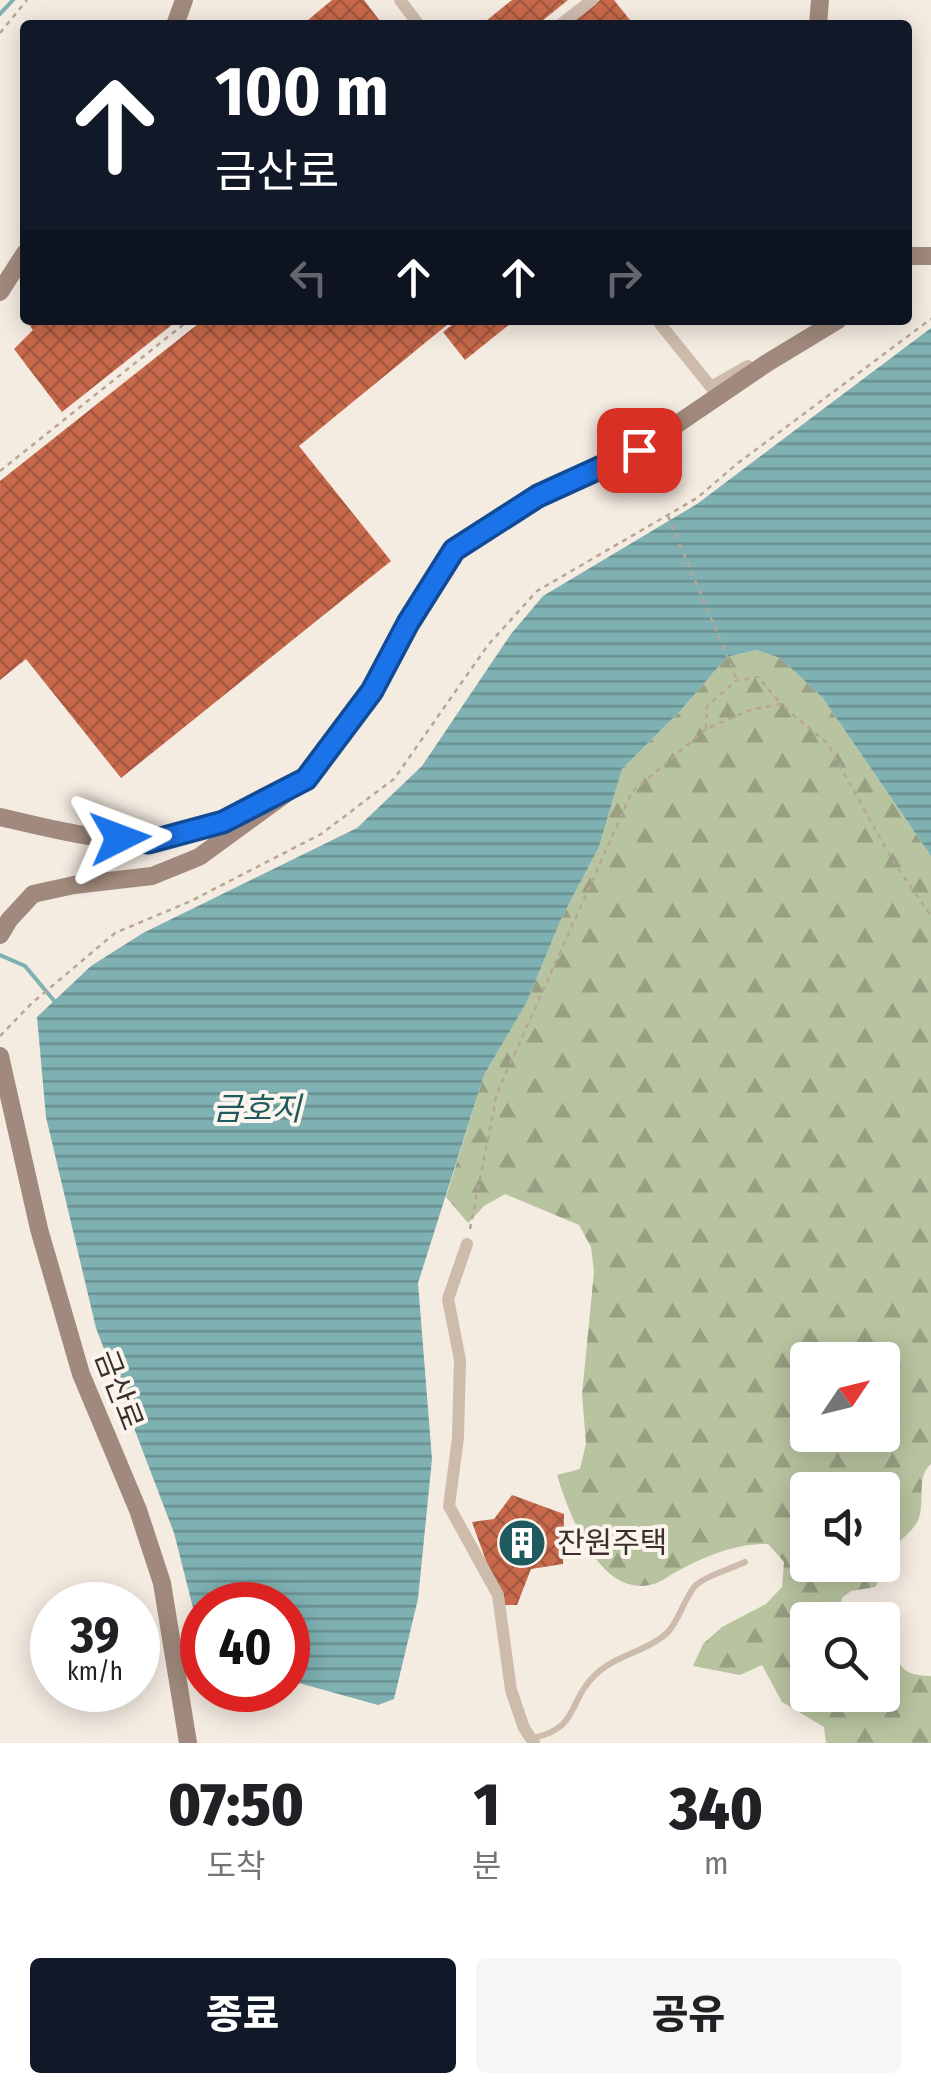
<!DOCTYPE html>
<html lang="ko">
<head>
<meta charset="utf-8">
<style>
  :root { --surface:#fff; --page:#f6f6f6; --text:#202124; --muted:#757577; --accent:#111827 }
  body { margin:0; font-family:"Fira Sans Condensed","Noto Sans KR",sans-serif; background:var(--page); color:var(--text); height:100vh; display:flex; flex-direction:column; font-size:38px; white-space:nowrap }
  * { box-sizing:border-box; margin:0 }
  p { font-size:32px; color:var(--muted) }
  .icon { flex:none; width:55px; height:55px; fill:none; stroke:currentColor; stroke-width:2; stroke-linecap:round; stroke-linejoin:round }
  .map { position:relative; height:1743px; overflow:hidden }
  .sheet { display:flex; flex-direction:column; background:var(--surface); flex:1 }
  .sheet>* { flex:none }
  .banner { position:absolute; left:20px; top:20px; width:892px; height:305px; border-radius:10px; box-shadow:0 5px 25px #0003; background:#111827; color:#fff; overflow:hidden }
  .needle { width:65px; rotate:55deg }
  .buttons { position:absolute; left:790px; top:1342px; display:grid; gap:20px }
  .buttons a { display:grid; place-items:center; width:110px; height:110px; border-radius:10px; background:var(--surface); box-shadow:0 5px 25px #0003; font-size:50px }
  .speed { position:absolute; left:30px; top:1582px; display:flex; gap:20px; font-size:50px; font-weight:700; text-align:center }
  .speed>* { display:grid; place-content:center; width:130px; height:130px; border-radius:50%; background:var(--surface); box-shadow:0 5px 25px #0003; line-height:1 }
  .speed small { font-size:25px; font-weight:400 }
  .speed .limit { border:15px solid #d22; background:#fff; color:#111 }
  .pin { position:absolute; display:grid; place-items:center; width:85px; height:85px; color:#fff; margin:-42px; border-radius:20px; box-shadow:0 5px 15px #0006 }
  .me { position:absolute; width:110px; margin:-55px; rotate:87deg; stroke-linejoin:round; filter:drop-shadow(0 0 8px #0008) }
  .turn { display:flex; align-items:center; gap:35px; height:210px; padding:0 30px; font-size:45px }
  .turn .icon { width:130px; height:130px; stroke-width:2.5 }
  .turn b { display:block; font-size:70px; line-height:85px }
  .lanes { display:flex; align-items:center; height:95px; padding:0 30px; background:#0003; justify-content:center; gap:50px; direction:ltr }
  .lanes .off { opacity:.35 }
  .eta { display:flex; justify-content:space-evenly; align-items:center; height:170px; text-align:center }
  .eta b { font-size:60px; font-weight:800; line-height:70px }
  .cta { display:flex; gap:20px; margin-top:auto; padding:20px 30px }
  .cta a { flex:1; height:115px; border-radius:10px; background:var(--accent); color:#fff; font-size:40px; font-weight:800; line-height:115px; text-align:center }
  .cta a+a { background:var(--page); color:var(--text) }
  .map>svg:first-child { display:block }
  .forest { fill:url(#forest-firs); fill-rule:evenodd }
  .water { fill:url(#water-rules) }
  .lines { fill:none; stroke-linecap:round; stroke-linejoin:round }
  .stream { stroke:#7fb0b2; stroke-width:4 }
  .building { fill:url(#building-cross-hatch) }
  .path { stroke:#b9a596; stroke-width:2.5; stroke-dasharray:5 5; stroke-linecap:butt }
  .lane { stroke:#cdbbac; stroke-width:6 }
  .street { stroke:#cdbbac; stroke-width:12 }
  .secondary { stroke:#a18a7d; stroke-width:18 }
  .route-casing { stroke:#114b97; stroke-width:25 }
  .route { stroke:#1a73e8; stroke-width:18 }
  .labels { text-anchor:middle; dominant-baseline:central; stroke-width:8; stroke-linejoin:round; paint-order:stroke }
  .street-label { font-size:30px; fill:#3b302b; stroke:#fbf5ee }
  .poi-label { font-size:30px; fill:#3b302b; stroke:#fbf5ee; text-anchor:start }
  .water-label { font-size:32px; font-style:italic; fill:#1f5a5e; stroke:#fbf5ee }
</style>
</head>
<body>
<div class="map">
<svg width="931" height="1743" viewBox="0 0 931 1743">
  <defs>
    <pattern id="forest-firs" width="22" height="20" patternUnits="userSpaceOnUse" patternTransform="scale(2.5)"><rect width="22" height="20" fill="#b8c4a0"/><path d="M5 1l3.5 6h-7zM16 11l3.5 6h-7z" fill="#97a083"/></pattern>
    <pattern id="water-rules" width="6" height="5" patternUnits="userSpaceOnUse" patternTransform="scale(2.5)"><rect width="6" height="5" fill="#7fb0b2"/><path d="M0 2.5h6" fill="none" stroke="#699091"/></pattern>
    <pattern id="building-cross-hatch" width="8" height="8" patternUnits="userSpaceOnUse" patternTransform="scale(2.5)"><rect width="8" height="8" fill="#c8694b"/><path d="M0 0l8 8M0 8l8-8" fill="none" stroke="#a4573f"/></pattern>
  </defs>
  <rect width="100%" height="100%" fill="#f4ebe1"/>
  <!-- forest -->
  <path class="forest" d="M756,650L780,658L822,697L931,856V1464C916,1476 925,1500 919,1518C914,1531 901,1538 893,1550C886,1562 883,1575 875,1587L851,1591L842,1598L838,1620H808V1695H882L883,1636C902,1656 892,1676 931,1676V1743H826L824,1727L782,1702L762,1665L740,1675L693,1666L703,1644L722,1627L766,1604L782,1587L784,1562L768,1544C735,1543 703,1557 674,1573C667,1577 661,1582 654,1584C600,1600 569,1514 557,1475L580,1469L586,1444L582,1394L594,1272L591,1247L579,1225L505,1194L484,1206L468,1223L446,1197L484,1075L527,1002L561,919L599,847L622,769L681,710L727,657ZM808,1360H882V1435H808ZM808,1490H882V1565H808Z"/>
  <!-- water -->
  <polygon class="water" points="931,328 931,856 822,697 780,658 756,650 727,657 681,710 622,769 599,847 561,919 527,1002 484,1075 418,1283 432,1459 418,1599 394,1699 378,1705 288,1680 288,1605 202,1605 202,1643 174,1533 96,1328 46,1117 37,1017 91,966 143,933 357,828 422,766 511,634 543,596 697,504"/>
  <g class="lines">
    <!-- stream -->
    <g class="stream">
      <polyline points="0,14 13,0"/>
      <polyline points="0,955 25,966 56,1003"/>
    </g>
  </g>
  <!-- building -->
  <g class="building">
    <polygon points="332,0 364,0 383,25 302,25"/>
    <polygon points="512,0 568,0 537,25 481,25"/>
    <polygon points="600,0 614,0 634,25 568,25"/>
    <polygon points="30,320 178,320 62,412 14,349 33,330 28,323"/>
    <polygon points="203,320 453,320 299,446 391,561 121,778 26,659 0,680 0,481"/>
    <polygon points="458,320 515,320 465,360 443,332"/>
    <polygon points="512,1495 564,1514 563,1564 531,1569 517,1605 502,1605 472,1522 494,1519"/>
  </g>
  <g class="lines">
    <!-- path -->
    <g class="path">
      <polyline points="0,33 27,0"/>
      <polyline points="0,471 189,320"/>
      <polyline points="668,516 737,680"/>
      <polyline points="706,729 707,706 737,680 758,677 779,702"/>
      <polyline points="0,1036 32,1003 115,933 191,901 321,834 394,779 488,645 537,591 697,498 738,463 931,319"/>
      <polyline points="470,1229 497,1093 632,792 706,729 750,710 780,704 827,743 893,861 931,916"/>
    </g>
    <!-- lane -->
    <path class="lane" d="M533,1738C580,1728 567,1702 595,1675C615,1655 647,1652 668,1632C680,1619 684,1598 696,1585C707,1575 731,1569 745,1562"/>
    <!-- street -->
    <g class="street">
      <polyline points="400,0 419,25"/>
      <polyline points="560,25 592,0"/>
      <polyline points="657,320 711,387 748,366"/>
      <polyline points="467,1244 448,1299 460,1360 458,1438 449,1506 498,1595 511,1690 524,1728 534,1743"/>
    </g>
    <!-- secondary -->
    <g class="secondary">
      <polyline points="175,25 184,0"/>
      <polyline points="818,25 820,0"/>
      <polyline points="908,256 931,256"/>
      <polyline points="0,292 25,253"/>
      <path d="M0,817C47,828 97,841 146,841C175,842 229,818 255,805"/>
      <polyline points="0,935 9,920 33,894 74,885 152,876 199,857 306,779 372,691 408,623 454,550 538,495 639,450 767,363 838,320"/>
      <polyline points="0,1056 39,1229 81,1374 138,1510 162,1583 188,1743"/>
    </g>
  </g>
  <g class="lines">
    <!-- route casing -->
    <g class="route-casing">
      <polyline id="route" points="120,838 149,842 223,822 306,779 372,691 408,623 454,550 538,496 639,450"/>
    </g>
    <!-- route -->
    <use href="#route" class="route"/>
  </g>
  <!-- icons -->
  <defs>
    <g id="building-disc" transform="scale(2.5)"><circle r="9.5" fill="#1f5a5e" stroke="#fbf5ee"/><path d="M-4-6H4V6H1V3H-1V6H-4ZM-2.5-4.3h1.7v1.8h-1.7ZM.8-4.3h1.7v1.8H.8ZM-2.5-1h1.7V.8h-1.7ZM.8-1h1.7V.8H.8Z" fill="#fff"/></g>
  </defs>
  <g fill-rule="evenodd">
    <use href="#building-disc" x="522" y="1543"/>
  </g>
  <g class="labels">
    <!-- street labels -->
    <g class="street-label">
      <text transform="translate(119 1390) rotate(69)">금산로</text>
    </g>
    <!-- poi labels -->
    <g class="poi-label">
      <text x="557" y="1543">잔원주택</text>
    </g>
    <!-- water labels -->
    <g class="water-label">
      <text x="257" y="1109">금호지</text>
    </g>
  </g>
</svg>
<div class="buttons">
<a><svg class="needle" viewBox="-14 -14 28 28"><path d="M0-13l5 13h-10z" fill="#e53935"/><path d="M0 13l5-13h-10z" fill="#757577"/></svg></a>
<a><svg class="icon" aria-label="sound" viewBox="0 0 24 24"><path d="M4 9h4l5-4v14l-5-4H4zM17 9q2 3 0 6"/></svg></a>
<a><svg class="icon" aria-label="search" viewBox="0 0 24 24"><circle cx="10" cy="10" r="6"/><path d="M15 15l6 6"/></svg></a>
</div>
<div class="speed"><div>39<small>km/h</small></div><div class="limit">40</div></div>
<div class="pin" style="left:639px;top:450px;background:#d93025"><svg class="icon" aria-label="arrive" viewBox="0 0 24 24"><path d="M6 21V4h12l-3 4 3 4H6"/></svg></div>
<svg class="me" style="left:120px;top:838px" viewBox="-20 -20 40 40"><path d="M0-17L14 15 0 8-14 15z" fill="#1a73e8" stroke="#fff" stroke-width="4"/></svg>
<div class="banner">
<div class="turn"><svg class="icon" aria-label="ahead" viewBox="0 0 24 24"><path d="M12 20V5M6 11l6-6 6 6"/></svg><div><b>100 m</b>금산로</div></div>
<div class="lanes"><svg class="icon off" aria-label="left" viewBox="0 0 24 24"><path d="M17 20v-9H6M10 6l-5 5 5 5"/></svg><svg class="icon" aria-label="ahead" viewBox="0 0 24 24"><path d="M12 20V5M6 11l6-6 6 6"/></svg><svg class="icon" aria-label="ahead" viewBox="0 0 24 24"><path d="M12 20V5M6 11l6-6 6 6"/></svg><svg class="icon off" aria-label="right" viewBox="0 0 24 24"><path d="M7 20v-9h11M14 6l5 5-5 5"/></svg></div>
</div>
</div>
<section class="sheet">
<div class="eta">
<div><b>07:50</b><p>도착</p></div>
<div><b>1</b><p>분</p></div>
<div><b>340</b><p>m</p></div>
</div>
<div class="cta"><a>종료</a><a>공유</a></div>
</section>
</body>
</html>
